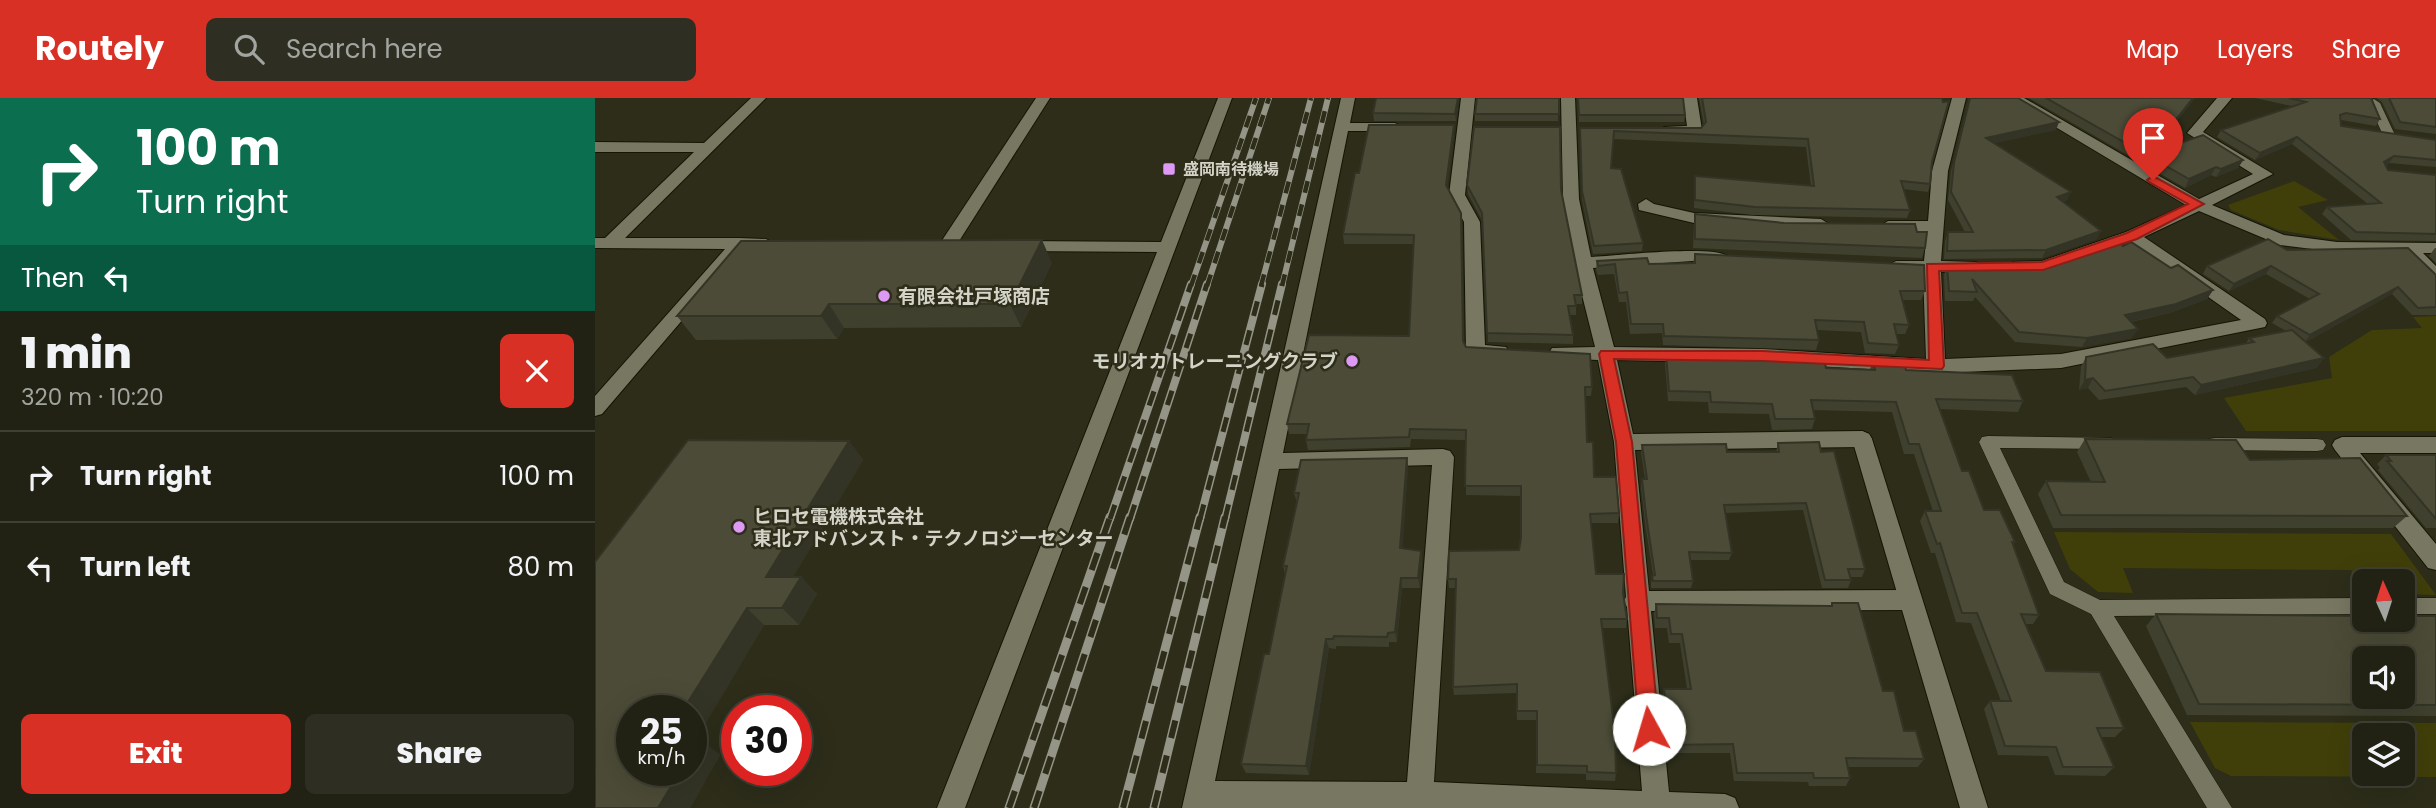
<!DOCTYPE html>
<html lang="en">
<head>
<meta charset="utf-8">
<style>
  :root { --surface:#222214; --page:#2e2f22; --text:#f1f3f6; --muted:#a2a4a0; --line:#3f3f34; --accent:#d93025 }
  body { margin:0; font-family:Poppins,"Noto Sans JP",sans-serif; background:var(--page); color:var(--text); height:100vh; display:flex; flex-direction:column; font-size:26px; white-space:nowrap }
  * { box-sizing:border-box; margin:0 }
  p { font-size:23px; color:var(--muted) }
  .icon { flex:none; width:38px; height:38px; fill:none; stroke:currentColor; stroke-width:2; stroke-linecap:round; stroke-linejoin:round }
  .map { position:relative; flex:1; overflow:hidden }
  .side { display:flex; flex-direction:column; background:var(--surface); width:595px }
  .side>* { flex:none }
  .top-card { background:#0b6e4f; color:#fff; overflow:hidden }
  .needle { width:46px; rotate:357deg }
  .tools { position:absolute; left:1757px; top:471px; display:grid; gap:14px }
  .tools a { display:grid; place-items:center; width:63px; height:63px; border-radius:10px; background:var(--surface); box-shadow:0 7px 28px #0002,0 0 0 2px var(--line); font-size:35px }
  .speed { position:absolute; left:21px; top:597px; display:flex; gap:14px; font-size:35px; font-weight:700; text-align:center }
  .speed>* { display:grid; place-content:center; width:91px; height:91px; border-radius:50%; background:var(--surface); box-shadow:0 7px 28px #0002,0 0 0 2px var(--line); line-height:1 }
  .speed small { font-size:18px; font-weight:400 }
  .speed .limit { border:10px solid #d22; background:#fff; color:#111 }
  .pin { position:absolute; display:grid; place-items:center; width:60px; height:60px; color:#fff; margin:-72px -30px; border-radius:50% 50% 50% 0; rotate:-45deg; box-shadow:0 0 7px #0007 }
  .pin .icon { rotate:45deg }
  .me { position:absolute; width:77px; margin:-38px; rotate:354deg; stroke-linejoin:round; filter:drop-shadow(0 0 5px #0008) }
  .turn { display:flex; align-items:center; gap:24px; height:147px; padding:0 21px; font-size:32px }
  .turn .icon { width:91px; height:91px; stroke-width:2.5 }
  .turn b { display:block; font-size:49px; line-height:60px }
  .then { display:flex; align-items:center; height:66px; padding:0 21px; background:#0003; gap:14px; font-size:26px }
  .round { display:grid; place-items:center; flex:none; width:74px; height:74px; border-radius:10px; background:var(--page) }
  .summary { display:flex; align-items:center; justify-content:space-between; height:119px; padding:0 21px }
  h1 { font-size:42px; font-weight:800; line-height:52px }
  .primary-button { display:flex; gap:14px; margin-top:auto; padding:14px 21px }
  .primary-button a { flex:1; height:80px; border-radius:10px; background:var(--accent); color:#fff; font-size:28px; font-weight:800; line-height:80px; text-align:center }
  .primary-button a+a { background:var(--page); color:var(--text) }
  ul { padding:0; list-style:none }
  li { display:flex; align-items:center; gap:21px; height:91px; padding:0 21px; border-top:2px solid var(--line) }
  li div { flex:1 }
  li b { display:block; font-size:26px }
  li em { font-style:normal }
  header { display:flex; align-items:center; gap:42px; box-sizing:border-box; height:98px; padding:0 35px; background:var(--accent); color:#fff }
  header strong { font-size:33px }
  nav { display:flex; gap:38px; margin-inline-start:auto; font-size:24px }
  .search { width:490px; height:63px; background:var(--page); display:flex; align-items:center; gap:18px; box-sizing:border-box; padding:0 24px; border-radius:10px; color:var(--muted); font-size:26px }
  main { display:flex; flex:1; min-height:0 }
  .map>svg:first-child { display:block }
  .green { fill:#403f0a; fill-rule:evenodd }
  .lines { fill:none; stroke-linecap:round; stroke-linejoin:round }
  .lane-casing { stroke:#151504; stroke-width:1 }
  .street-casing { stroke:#151504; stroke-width:2 }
  .secondary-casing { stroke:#151504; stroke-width:2 }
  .lane { fill:#777762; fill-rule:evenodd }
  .street { fill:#777762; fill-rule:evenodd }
  .secondary { fill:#777762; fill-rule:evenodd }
  .rail-far2-casing { stroke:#959587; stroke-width:6 }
  .rail-far1-casing { stroke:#959587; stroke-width:8 }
  .rail-casing { stroke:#959587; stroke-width:9 }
  .rail-far2 { stroke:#2d2d1a; stroke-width:4.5; stroke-dasharray:12; stroke-linecap:butt }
  .rail-far1 { stroke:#2d2d1a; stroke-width:5; stroke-dasharray:15; stroke-linecap:butt }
  .rail { stroke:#2d2d1a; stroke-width:6; stroke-dasharray:18; stroke-linecap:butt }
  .wall { fill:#40402f }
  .shaded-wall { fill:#343426 }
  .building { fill:#4b4b37; stroke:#343426; stroke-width:2; fill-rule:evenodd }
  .route { fill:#d93025; stroke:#8d1f18; stroke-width:2 }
  .poi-dot { fill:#dd99f3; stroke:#2d2d1a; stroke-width:2.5 }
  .labels { text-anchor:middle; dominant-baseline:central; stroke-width:5; stroke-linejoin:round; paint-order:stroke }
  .far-poi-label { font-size:16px; font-weight:bold; fill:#d3d3c8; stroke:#2d2d1a; text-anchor:start }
  .poi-label { font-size:19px; font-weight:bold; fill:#d3d3c8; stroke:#2d2d1a; text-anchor:start }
</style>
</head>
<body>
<header>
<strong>Routely</strong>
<div class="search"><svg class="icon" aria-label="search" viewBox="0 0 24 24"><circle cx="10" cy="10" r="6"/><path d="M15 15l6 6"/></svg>Search here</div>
<nav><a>Map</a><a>Layers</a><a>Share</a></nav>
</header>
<main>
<section class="side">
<div class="top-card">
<div class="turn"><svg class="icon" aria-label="right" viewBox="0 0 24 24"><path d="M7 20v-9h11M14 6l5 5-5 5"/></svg><div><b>100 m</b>Turn right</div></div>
<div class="then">Then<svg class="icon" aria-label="left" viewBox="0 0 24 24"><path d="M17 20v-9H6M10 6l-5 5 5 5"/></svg></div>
</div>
<div class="summary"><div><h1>1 min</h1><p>320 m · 10:20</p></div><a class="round" style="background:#d93025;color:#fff"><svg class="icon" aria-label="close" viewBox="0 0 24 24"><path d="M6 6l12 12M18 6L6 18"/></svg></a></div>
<ul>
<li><svg class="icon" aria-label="right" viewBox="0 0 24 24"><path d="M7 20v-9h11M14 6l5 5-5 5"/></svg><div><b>Turn right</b></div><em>100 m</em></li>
<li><svg class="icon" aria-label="left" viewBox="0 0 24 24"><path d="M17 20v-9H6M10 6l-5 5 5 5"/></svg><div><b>Turn left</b></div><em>80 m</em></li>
</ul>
<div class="primary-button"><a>Exit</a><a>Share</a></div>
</section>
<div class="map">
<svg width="1841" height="710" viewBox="0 0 1841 710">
  <rect width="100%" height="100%" fill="#2d2d1a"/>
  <!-- green -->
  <g class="green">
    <polygon points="1699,83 1733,102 1703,109 1744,142 1684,132 1636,112 1633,107"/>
    <polygon points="1841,218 1841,333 1651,333 1629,300 1737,280 1734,259 1777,232 1827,230 1818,219"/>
    <polygon points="1459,434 1796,436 1841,497 1808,496 1808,483 1769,483 1769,491 1756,472 1528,470 1538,495 1503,494 1475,471"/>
    <path d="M1595,624L1841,625V679L1636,678L1620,670ZM1769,637H1808V676H1769Z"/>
  </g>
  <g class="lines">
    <!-- lane casing -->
    <g class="lane-casing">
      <g id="lane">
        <polygon points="1779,1 1785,5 1800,37 1798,40 1794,41 1788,37 1773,5"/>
        <polygon points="1393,338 1517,340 1520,345 1517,350 1511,351 1405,350 1469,484 1505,502 1769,500 1769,516 1519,518 1637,710 1612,710 1496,516 1455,496 1384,344 1387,339"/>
        <polygon points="1620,340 1722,341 1728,342 1731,347 1728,352 1722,353 1620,352 1614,351 1611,346 1614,341"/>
        <rect x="1808" y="500" width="33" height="16"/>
      </g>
    </g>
    <!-- street casing -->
    <g class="street-casing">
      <g id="street">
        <polygon points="156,0 171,0 21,149 9,149 6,145 9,141 99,54 0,54 0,44 109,45"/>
        <polygon points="441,0 455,0 359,151 347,151 344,147"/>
        <path d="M746,0H760L755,25H800L807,29L800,33H753L688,355L848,351L855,353L859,359L839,684L1047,693L1032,509L1029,503L1031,499L1019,344L1003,262L957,260L954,255L957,250L1000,249L979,165L968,101L966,0H980L984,101L996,159C1018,158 1122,146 1134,159L1125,164L1097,163L998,170L1019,249L1168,251L1331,261L1328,174L1301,173L1292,168L1301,163H1329L1332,133H1293L1285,128L1293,123H1333L1337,73L1357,0H1371L1353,73L1346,163L1381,164L1390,169L1381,174H1346L1350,261L1466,256L1646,222L1535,144L1448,173L1417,172L1414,168L1417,164L1447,163L1531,134L1591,107L1412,0H1429L1604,101L1658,76L1592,35L1622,0H1637L1608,34L1678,76L1617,107L1689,137L1742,144L1841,145V155H1828L1841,168V184L1835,182L1808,155L1742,154L1685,147L1604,113L1549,139L1670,221L1672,225L1670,229L1466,270L1341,275L1168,265L1022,262L1038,336L1267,333L1274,336L1277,341L1274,346L1267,349L1040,352L1054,493L1314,492L1322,495L1326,502L1322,509L1314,512L1056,513L1074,694L1130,696L1140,700L1144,710H587ZM837,367L812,684L620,683L684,371Z"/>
        <path d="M866,0H880L870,97L885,124L890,247L911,249L914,254L911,259C899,262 886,261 874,258L871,253L869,124L854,97Z"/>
        <polygon points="1088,0 1102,0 1107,32 1100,36 1069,35 1067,32 1069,29 1092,28"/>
        <polygon points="1051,101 1059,106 1099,115 1226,121 1234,126 1226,131 1099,125 1044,112 1043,106"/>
        <polygon points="1747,339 1841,339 1841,355 1765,355 1841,446 1841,472 1833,470 1740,352 1737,347 1740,342"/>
      </g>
    </g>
    <!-- secondary casing -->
    <g class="secondary-casing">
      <g id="secondary">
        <polygon points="623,0 637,0 370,710 342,710 562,154 424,153 415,148 424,143 566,144"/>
        <polygon points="0,140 144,140 171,141 180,146 171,151 148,151 7,316 0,318 0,298 130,151 0,150"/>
        <polygon points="1267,333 1274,336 1277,341 1393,710 1365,710 1257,341 1260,336"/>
      </g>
    </g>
    <!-- lane -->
    <use href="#lane" class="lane"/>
    <!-- street -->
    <use href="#street" class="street"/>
    <!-- secondary -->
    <use href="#secondary" class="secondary"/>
    <!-- rail-far2 casing -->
    <g class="rail-far2-casing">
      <g id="rail-far2">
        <polyline points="596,188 661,0"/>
        <polyline points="612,188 674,0"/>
        <polyline points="666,188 716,0"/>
        <polyline points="687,188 733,0"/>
      </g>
    </g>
    <!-- rail-far1 casing -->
    <g class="rail-far1-casing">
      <g id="rail-far1">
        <polyline points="515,421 596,186"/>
        <polyline points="535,421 612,186"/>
        <polyline points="605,421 667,186"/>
        <polyline points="630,421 687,186"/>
      </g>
    </g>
    <!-- rail casing -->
    <g class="rail-casing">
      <g id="rail">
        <polyline points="414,710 515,419"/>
        <polyline points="439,710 535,419"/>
        <polyline points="528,710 605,419"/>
        <polyline points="559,710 630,419"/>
      </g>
    </g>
    <!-- rail-far2 -->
    <use href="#rail-far2" class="rail-far2"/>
    <!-- rail-far1 -->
    <use href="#rail-far1" class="rail-far1"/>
    <!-- rail -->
    <use href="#rail" class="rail"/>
  </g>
  <!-- wall -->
  <g class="wall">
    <polygon points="864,0 861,23 779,23 778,15"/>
    <polygon points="964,0 963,23 880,23 880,16"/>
    <polygon points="983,0 1088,0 1090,17 1089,24 984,24"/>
    <polygon points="1104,0 1347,0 1337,64 1335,86 1333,94 1308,91 1315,112 1312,120 1158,117 1099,110 1100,78 1216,88 1211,49 1018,41 1016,70 1048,145 1047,153 998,156 987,101 985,30 1106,30 1109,27"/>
    <polygon points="1374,0 1461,32 1399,45 1472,102 1468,104 1502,141 1447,160 1349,161 1350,143 1353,134 1370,134 1353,102 1356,73"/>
    <polygon points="1434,0 1600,0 1556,55 1648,62 1643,70 1621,79 1616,77 1590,90"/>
    <polygon points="1660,0 1778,0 1777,1 1785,21 1781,28 1746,22 1745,23 1746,28 1841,42 1841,69 1794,65 1791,67 1793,72 1841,77 1841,143 1756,142 1727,116 1732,109 1773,106 1697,46 1660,62 1622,39 1626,32 1697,8"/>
    <polygon points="1782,0 1841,0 1841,36 1800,31 1787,4"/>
    <polygon points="859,27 859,37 852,90 868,244 871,249 997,289 996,298 990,298 992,344 999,379 1024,415 1023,425 996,425 1001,476 1028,495 1032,521 1031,530 1007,530 1021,675 1020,683 991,682 991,676 941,675 942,622 922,622 921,595 859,597 858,589 861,490 854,490 853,481 924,452 926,441 926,398 871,397 871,342 816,341 815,349 713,352 711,342 712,336 694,336 692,326 814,238 819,146 749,146 748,136 764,75"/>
    <polygon points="872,87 966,92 987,197 987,206 981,206 981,217 975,217 978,237 978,246 893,244 888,124 873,96"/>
    <polygon points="1100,116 1189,125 1322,134 1330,150 1327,160 1098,150 1099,126"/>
    <polygon points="1528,148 1576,170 1618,192 1612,201 1575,215 1536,224 1537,240 1487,249 1420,244 1380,199 1378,203 1350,203 1349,177 1352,167 1453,166"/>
    <polygon points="1840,150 1841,150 1841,165 1834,158"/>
    <polygon points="1692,152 1841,177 1841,217 1817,217 1797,196 1711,244 1729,260 1721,270 1600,297 1591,289 1504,302 1493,290 1484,292 1486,269 1491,259 1572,260 1651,245 1654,240 1691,233 1677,225 1682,218 1715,201 1671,176 1634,193 1608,176 1612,168"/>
    <polygon points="1100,156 1330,193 1326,202 1308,202 1314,227 1310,236 1301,236 1304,247 1300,256 1270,255 1266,234 1222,232 1224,242 1221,252 1068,247 1067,235 1035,236 1031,204 1024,204 1019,176 1003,177 1001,172 1002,163 1054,166 1098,165"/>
    <polygon points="457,165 426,229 249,230 242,241 101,242 82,218"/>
    <polygon points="1071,255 1231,270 1275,271 1278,263 1428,303 1423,314 1345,311 1367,373 1389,412 1420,444 1418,447 1444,517 1438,526 1431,526 1451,573 1529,630 1520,639 1506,639 1519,669 1510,678 1460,677 1453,658 1403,657 1389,611 1395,603 1406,603 1376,525 1361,524 1340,455 1336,455 1325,423 1330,413 1338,413 1319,356 1309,356 1297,314 1218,312 1220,321 1217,331 1177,332 1174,316 1114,315 1113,304 1073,303 1070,266"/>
    <polygon points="1490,341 1655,362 1812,418 1798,430 1458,430 1443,396 1451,383 1496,384 1482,354"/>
    <polygon points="254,343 268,362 198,479 206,479 222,496 204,527 169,527 101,641 104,641 125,657 95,710 0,710"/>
    <polygon points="1183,345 1226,354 1270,471 1267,479 1255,479 1256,482 1253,490 1227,490 1208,412 1130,415 1137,455 1134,462 1095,462 1098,483 1096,490 1056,490 1056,485 1058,477 1050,425 1046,389 1047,381 1050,381 1046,355 1047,347 1132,354 1181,354"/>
    <polygon points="1791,357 1841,357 1841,430 1831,430 1783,372 1785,370 1782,366"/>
    <polygon points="812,360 813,370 807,450 826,453 827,463 825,490 807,490 802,544 794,544 794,549 741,548 741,551 734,550 714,677 651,675 646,666 674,556 690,476 688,468 702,405 699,395"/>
    <polygon points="1237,505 1288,593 1309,633 1329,661 1323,669 1253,669 1255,680 1251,688 1214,688 1213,684 1139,683 1135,655 1073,655 1067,600 1069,591 1092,591 1085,545 1074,545 1072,530 1060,530 1059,516 1061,506 1236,508"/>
    <polygon points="1561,516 1841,518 1841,618 1592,617 1551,528"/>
  </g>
  <!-- shaded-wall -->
  <g class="shaded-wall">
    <polygon points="863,0 864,0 861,23 860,16"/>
    <polygon points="1598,0 1600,0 1554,58 1553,58"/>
    <polygon points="1464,24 1461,32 1388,48 1391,40"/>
    <polygon points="859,27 859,37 851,97 851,87"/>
    <polygon points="1702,39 1697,46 1660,62 1665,55"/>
    <polygon points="1799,58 1794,65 1784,72 1789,64"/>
    <polygon points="1648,62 1643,70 1621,79 1626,71"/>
    <polygon points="1621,69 1616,77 1590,90 1594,81"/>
    <polygon points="1476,94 1472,102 1458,107 1462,99"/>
    <polygon points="1506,133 1502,141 1447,160 1451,152"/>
    <polygon points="447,142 457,165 426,229 415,206"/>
    <polygon points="1676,168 1671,176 1634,193 1639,186"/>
    <polygon points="1803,189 1797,196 1709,245 1715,237"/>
    <polygon points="1618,192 1612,201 1575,215 1524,226 1530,217"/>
    <polygon points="234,206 249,230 242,241 226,218"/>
    <polygon points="1543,231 1537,240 1487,249 1492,240"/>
    <polygon points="1729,260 1721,270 1600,297 1606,287"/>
    <polygon points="1498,280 1493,290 1484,292 1490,282"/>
    <polygon points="254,343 268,362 188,496 171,479"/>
    <polygon points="812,360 813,370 807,460 805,450"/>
    <polygon points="826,453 827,463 825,490 823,480"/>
    <polygon points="206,479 222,496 204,527 187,510"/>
    <polygon points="806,480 807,490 802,544 800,534"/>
    <polygon points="152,510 169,527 96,650 96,612 88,612"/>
    <polygon points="731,541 734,550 714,677 711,668"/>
    <polygon points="104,641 125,657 95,710 63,710 86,672 96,672 96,654"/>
  </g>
  <!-- building -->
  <g class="building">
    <polygon points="781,0 863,0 860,16 778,15"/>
    <polygon points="882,0 964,0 964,16 880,16"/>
    <polygon points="983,0 1088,0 1090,17 984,17"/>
    <polygon points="1107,0 1347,0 1348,4 1354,3 1337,64 1335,86 1306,83 1315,112 1160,109 1100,102 1100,78 1219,88 1213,41 1019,33 1016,70 1026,71 1048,145 999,148 987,93 985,30 1106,30 1111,24"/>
    <polygon points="1375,0 1423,0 1464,24 1391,40 1476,94 1462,99 1506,133 1451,152 1352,153 1353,134 1378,134 1356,94 1359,65"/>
    <polygon points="1451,0 1598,0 1554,56 1608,37 1648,62 1626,71 1621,69 1594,81"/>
    <polygon points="1694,0 1776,0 1785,21 1751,15 1745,17 1746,28 1841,42 1841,62 1799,58 1789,64 1793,72 1841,77 1841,136 1761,134 1732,109 1786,105 1702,39 1665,55 1626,32 1711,4"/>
    <polygon points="1794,0 1841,0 1841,29 1805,24"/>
    <polygon points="774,27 859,27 851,87 866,115 868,243 871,249 995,256 997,289 990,289 992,344 998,344 999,379 1021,379 1024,415 995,416 1001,476 1029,476 1028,495 1032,521 1006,521 1020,636 1021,675 992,674 992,668 942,667 942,613 922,613 922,586 858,589 861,481 853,481 854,453 924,452 926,440 926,388 870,388 871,332 815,331 814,339 711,342 714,326 692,326 714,237 814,238 819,137 748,136 760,75 764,75"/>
    <polygon points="879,29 965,29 966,92 987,197 979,197 981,208 973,208 978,237 892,235 887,115 872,87"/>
    <polygon points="1100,116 1189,125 1320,126 1322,134 1332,134 1330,150 1100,141"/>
    <polygon points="1673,141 1692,152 1813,150 1841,177 1841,209 1823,210 1803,189 1715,237 1682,218 1724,196 1676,168 1639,186 1612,168"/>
    <polygon points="447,142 415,206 234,206 226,218 82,218 146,143"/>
    <polygon points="1522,143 1528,148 1536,144 1576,170 1583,167 1618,192 1581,206 1530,217 1543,231 1492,240 1424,234 1377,181 1382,194 1354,193 1352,167 1453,166"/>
    <polygon points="1100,156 1329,167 1330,193 1305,193 1314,227 1299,226 1304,247 1273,245 1269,224 1220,222 1224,242 1069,238 1068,226 1036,226 1032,194 1024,195 1020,166 1003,168 1002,163 1052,160 1054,166 1100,165"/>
    <polygon points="1697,232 1729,260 1606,287 1598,279 1510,293 1498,280 1490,282 1491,259 1558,246 1572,260 1659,244 1654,240"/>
    <polygon points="1071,255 1229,261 1231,270 1280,272 1278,263 1309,265 1311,272 1417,277 1428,303 1341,301 1367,373 1374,373 1389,412 1405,412 1420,444 1417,444 1444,517 1426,516 1451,573 1505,574 1529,630 1502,630 1519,669 1468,669 1461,649 1410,648 1395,603 1416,603 1382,515 1367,515 1345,445 1342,446 1330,413 1346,413 1324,346 1314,346 1301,304 1216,302 1220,321 1180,321 1177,306 1116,304 1115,294 1074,293"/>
    <polygon points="1490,341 1641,342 1655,362 1765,360 1812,418 1466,417 1451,383 1510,384"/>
    <polygon points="93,342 254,343 171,479 206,479 187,510 152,510 88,612 37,612 37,672 86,672 63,710 0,710 0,464"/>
    <polygon points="1224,344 1226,354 1239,353 1270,471 1253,471 1256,482 1230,482 1211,405 1129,407 1137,455 1094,454 1098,483 1058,483 1057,478 1060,477 1051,417 1047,381 1052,381 1047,347 1131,346 1132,354 1184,354 1183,345"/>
    <polygon points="1791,357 1841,357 1841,421 1792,363 1796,363"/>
    <polygon points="812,360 805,450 826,453 823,480 806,480 800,534 793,535 792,539 739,538 738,541 731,541 711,668 646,666 669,556 674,556 692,468 688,468 704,395 699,395 706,362"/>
    <polygon points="1237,505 1263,505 1288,593 1299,593 1309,633 1321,633 1329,661 1251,660 1255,680 1219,680 1218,675 1142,675 1138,646 1075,647 1069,591 1096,591 1087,536 1076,536 1074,520 1062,520 1061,506 1237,508"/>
    <path d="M1561,516L1769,518V522H1808V518H1841V607L1604,606ZM1769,560H1808V598H1769Z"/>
    <polygon points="96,641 104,641 96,654"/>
  </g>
  <!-- route -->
  <polygon class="route" points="1558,78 1609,106 1542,141 1448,172 1344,173 1349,268 1347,271 1168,263 1019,261 1037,344 1064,631 1061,638 1054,641 1047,638 1044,631 1021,344 1004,256 1006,253 1168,253 1334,262 1332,166 1447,164 1532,135 1593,106 1554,84 1552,82"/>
  <!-- markers -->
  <g class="poi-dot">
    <rect x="567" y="64" width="14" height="14" rx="3.5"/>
    <circle cx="289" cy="198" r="7"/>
    <circle cx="757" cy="263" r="7"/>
    <circle cx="144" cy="429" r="7"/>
  </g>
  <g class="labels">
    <!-- far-poi labels -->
    <g class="far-poi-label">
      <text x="588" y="71">盛岡南待機場</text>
    </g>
    <!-- poi labels -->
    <g class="poi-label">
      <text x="303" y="198">有限会社戸塚商店</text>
      <text x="743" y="263" text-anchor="end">モリオカトレーニングクラブ</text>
      <text x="158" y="418">ヒロセ電機株式会社<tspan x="158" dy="22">東北アドバンスト・テクノロジーセンター</tspan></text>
    </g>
  </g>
</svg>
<div class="tools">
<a><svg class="needle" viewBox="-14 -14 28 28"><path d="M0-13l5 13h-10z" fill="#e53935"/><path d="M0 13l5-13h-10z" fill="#a2a4a0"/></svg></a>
<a><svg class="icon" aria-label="sound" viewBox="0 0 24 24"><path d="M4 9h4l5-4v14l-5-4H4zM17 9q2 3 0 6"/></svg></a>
<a><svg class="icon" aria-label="layers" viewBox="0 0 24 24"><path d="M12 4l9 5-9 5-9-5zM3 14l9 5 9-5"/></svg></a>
</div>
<div class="speed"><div>25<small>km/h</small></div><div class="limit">30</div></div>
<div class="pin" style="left:1558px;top:82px;background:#d93025"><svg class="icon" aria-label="arrive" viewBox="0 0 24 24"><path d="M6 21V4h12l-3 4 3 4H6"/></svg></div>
<svg class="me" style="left:1054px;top:631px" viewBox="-20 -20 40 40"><circle r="19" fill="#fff"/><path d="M0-13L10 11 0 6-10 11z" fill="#d93025"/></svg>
</div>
</main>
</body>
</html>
